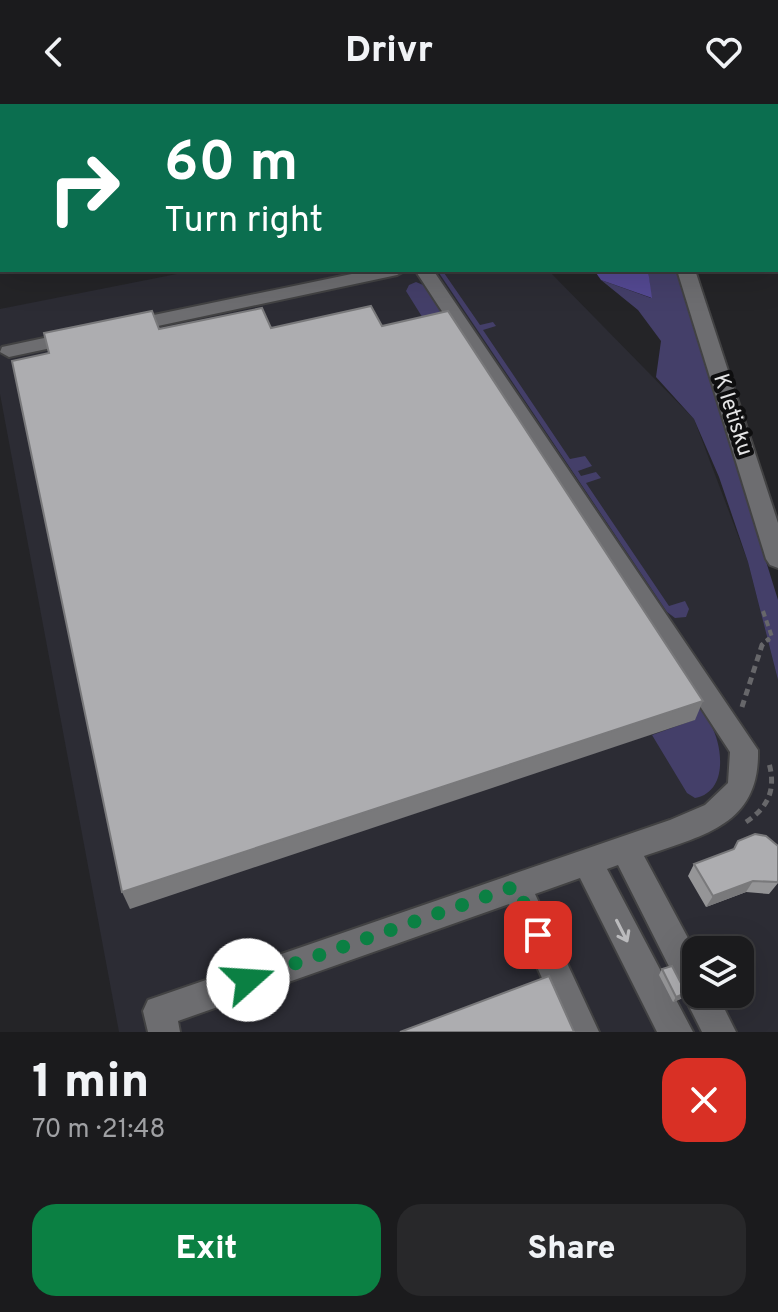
<!DOCTYPE html>
<html lang="en">
<head>
<meta charset="utf-8">
<style>
  :root { --surface:#1b1b1d; --page:#28282a; --text:#f1f3f6; --muted:#a0a1a4; --line:#39393b; --accent:#0b8043 }
  body { margin:0; font-family:Overpass,sans-serif; background:var(--page); color:var(--text); height:100vh; display:flex; flex-direction:column; font-size:30px; white-space:nowrap }
  * { box-sizing:border-box; margin:0 }
  p { font-size:26px; color:var(--muted) }
  .icon { flex:none; width:44px; height:44px; fill:none; stroke:currentColor; stroke-width:2; stroke-linecap:round; stroke-linejoin:round }
  .map { position:relative; height:928px; overflow:hidden }
  .side { display:flex; flex-direction:column; background:var(--surface); flex:1 }
  .side>* { flex:none }
  .guide { position:absolute; left:0px; top:0px; width:778px; height:168px; box-shadow:0 8px 32px #0002,0 0 0 2px var(--line); background:#0b6e4f; color:#fff; overflow:hidden }
  .fabs { position:absolute; left:682px; top:832px; display:grid; gap:16px }
  .fabs a { display:grid; place-items:center; width:72px; height:72px; border-radius:16px; background:var(--surface); box-shadow:0 8px 32px #0002,0 0 0 2px var(--line); font-size:40px }
  .pin { position:absolute; display:grid; place-items:center; width:68px; height:68px; color:#fff; margin:-34px; border-radius:16px; box-shadow:0 4px 12px #0006 }
  .me { position:absolute; width:88px; margin:-44px; rotate:71deg; stroke-linejoin:round; filter:drop-shadow(0 0 6px #0008) }
  .turn { display:flex; align-items:center; gap:28px; height:168px; padding:0 32px; font-size:36px }
  .turn .icon { width:104px; height:104px; stroke-width:2.5 }
  .turn b { display:block; font-size:56px; line-height:68px }
  .round { display:grid; place-items:center; flex:none; width:84px; height:84px; border-radius:24px; background:var(--page) }
  .overview { display:flex; align-items:center; justify-content:space-between; height:136px; padding:0 32px }
  h1 { font-size:48px; font-weight:800; line-height:60px }
  .cta { display:flex; gap:16px; margin-top:auto; padding:16px 32px }
  .cta a { flex:1; height:92px; border-radius:24px; background:var(--accent); color:#fff; font-size:32px; font-weight:800; line-height:92px; text-align:center }
  .cta a+a { background:var(--page); color:var(--text) }
  header { display:flex; justify-content:space-between; align-items:center; height:104px; padding:0 32px; background:var(--surface); font-size:36px; font-weight:800 }
  .map>svg:first-child { display:block }
  .built { fill:#2c2c34; fill-rule:evenodd }
  .green { fill:#443f69 }
  .forest { fill:#544993 }
  .lines { fill:none; stroke-linecap:round; stroke-linejoin:round }
  .minor-casing { stroke:#424243; stroke-width:4 }
  .highway-casing { stroke:#424243; stroke-width:4 }
  .path-far1 { stroke:#67676a; stroke-width:4; stroke-dasharray:6 4; stroke-linecap:butt }
  .path { stroke:#67676a; stroke-width:5; stroke-dasharray:7 5; stroke-linecap:butt }
  .minor { fill:#6d6d70; fill-rule:evenodd }
  .highway { fill:#837dbd; fill-rule:evenodd }
  .tram { stroke:#cccccd; stroke-width:2 }
  .wall { fill:#959597 }
  .shaded-wall { fill:#79797b }
  .building { fill:#adadb0; stroke:#79797b; stroke-width:2 }
  .oneway { stroke:#bbbbbd }
  .route { stroke:#0b8043; stroke-width:14; stroke-dasharray:0 25.2 }
  .labels { text-anchor:middle; dominant-baseline:central; stroke-width:8; stroke-linejoin:round; paint-order:stroke }
  .street-label { font-size:22px; fill:#e5e5e6; stroke:#0e0e0f }
</style>
</head>
<body>
<header><svg class="icon" aria-label="back" viewBox="0 0 24 24"><path d="M15 5l-7 7 7 7"/></svg>Drivr<svg class="icon" aria-label="heart" viewBox="0 0 24 24"><path d="M12 20l-8-8c-3-5 5-10 8-4 3-6 11-1 8 4z"/></svg></header>
<div class="map">
<svg width="778" height="928" viewBox="0 0 778 928">
  <rect width="100%" height="100%" fill="#242427"/>
  <!-- built -->
  <path class="built" d="M197,166H548L694,315L748,458L778,576V928H119L0,290V205ZM696,846H740V890H696Z"/>
  <!-- green -->
  <g class="green">
    <polygon points="437,166 442,166 480,221 493,218 496,222 483,226 570,355 585,352 592,362 578,367 581,372 596,368 601,374 586,379 669,502 685,497 689,505 686,513 675,514 667,508"/>
    <polygon points="648,166 676,166 778,496 778,576 748,458 719,373 694,315 656,273 661,237 638,206 601,176 651,194"/>
    <path d="M416,178L428,183L711,621C723,643 728,688 695,694L687,689L652,631L694,616L434,232L406,187L409,181Z"/>
  </g>
  <!-- forest -->
  <polygon class="forest" points="594,166 648,166 652,194 601,176"/>
  <g class="lines">
    <!-- minor casing -->
    <g class="minor-casing">
      <g id="minor">
        <polygon points="371,166 406,166 397,171 125,229 115,223 125,217"/>
        <path d="M415,166H433L758,646C760,721 704,731 644,752L696,849V890H717L736,928H702L618,761L607,765L693,928H657L580,774L535,790L599,928H566L509,800L178,917L180,928H148L143,907L148,896L670,716L705,701L728,679L730,648Z"/>
        <polygon points="677,166 695,166 778,419 778,464 770,461 766,455"/>
        <polygon points="77,227 87,233 84,237 9,253 0,248 2,243"/>
      </g>
    </g>
    <!-- highway casing -->
    <g class="highway-casing">
      <g id="highway">
        <polygon points="168,0 198,0 200,2 170,2"/>
        <polygon points="748,0 778,0 778,7 776,2"/>
        <rect x="776" y="48" width="2" height="14"/>
      </g>
    </g>
    <!-- path-far1 -->
    <polyline class="path-far1" points="763,507 772,533 766,537"/>
    <!-- path -->
    <g class="path">
      <polyline points="742,603 762,541 769,535"/>
      <path d="M746,718C769,703 776,685 769,659"/>
    </g>
    <!-- minor -->
    <use href="#minor" class="minor"/>
    <!-- highway -->
    <use href="#highway" class="highway"/>
    <!-- tram -->
    <g class="tram">
      <polyline points="622,0 638,2"/>
      <polyline points="657,0 673,2"/>
      <polyline points="290,2 293,0"/>
    </g>
  </g>
  <!-- wall -->
  <g class="wall">
    <polygon points="778,742 778,779 769,790 746,788 706,803 688,772 694,760"/>
    <polygon points="662,865 686,889 683,894 673,898 659,871"/>
  </g>
  <!-- shaded-wall -->
  <g class="shaded-wall">
    <polygon points="703,597 695,616 130,805 122,788"/>
    <polygon points="753,777 746,788 706,803 713,792"/>
    <polygon points="686,889 683,894 673,898 676,893"/>
  </g>
  <!-- building -->
  <g class="building">
    <polygon points="371,202 382,222 448,207 703,597 122,788 12,257 49,249 44,229 152,207 159,225 262,204 271,224"/>
    <polygon points="755,730 766,732 778,742 778,777 777,778 753,777 713,792 694,760 734,745 738,737"/>
    <polygon points="672,862 686,889 676,893 662,865"/>
    <polygon points="549,872 574,928 400,928"/>
  </g>
  <!-- one-way arrows -->
  <defs><path id="oneway-shaft" d="M-6 0H5M1.5-3L5.5 0L1.5 3" fill="none" stroke-width="1.6" stroke-linecap="round" stroke-linejoin="round" transform="scale(2)"/></defs>
  <use class="oneway" href="#oneway-shaft" transform="translate(622 827) rotate(63)"/>
  <g class="lines">
    <!-- route -->
    <polyline class="route" points="248,876 516,782 538,831"/>
  </g>
  <g class="labels">
    <!-- street labels -->
    <g class="street-label">
      <text transform="translate(732 311) rotate(72)">K letisku</text>
    </g>
  </g>
</svg>
<div class="fabs">
<a><svg class="icon" aria-label="layers" viewBox="0 0 24 24"><path d="M12 4l9 5-9 5-9-5zM3 14l9 5 9-5"/></svg></a>
</div>
<div class="pin" style="left:538px;top:831px;background:#d93025"><svg class="icon" aria-label="arrive" viewBox="0 0 24 24"><path d="M6 21V4h12l-3 4 3 4H6"/></svg></div>
<svg class="me" style="left:248px;top:876px" viewBox="-20 -20 40 40"><circle r="19" fill="#fff"/><path d="M0-13L10 11 0 6-10 11z" fill="#0b8043"/></svg>
<div class="guide">
<div class="turn"><svg class="icon" aria-label="right" viewBox="0 0 24 24"><path d="M7 20v-9h11M14 6l5 5-5 5"/></svg><div><b>60 m</b>Turn right</div></div>
</div>
</div>
<section class="side">
<div class="overview"><div><h1>1 min</h1><p>70 m · 21:48</p></div><a class="round" style="background:#d93025;color:#fff"><svg class="icon" aria-label="close" viewBox="0 0 24 24"><path d="M6 6l12 12M18 6L6 18"/></svg></a></div>
<div class="cta"><a>Exit</a><a>Share</a></div>
</section>
</body>
</html>
